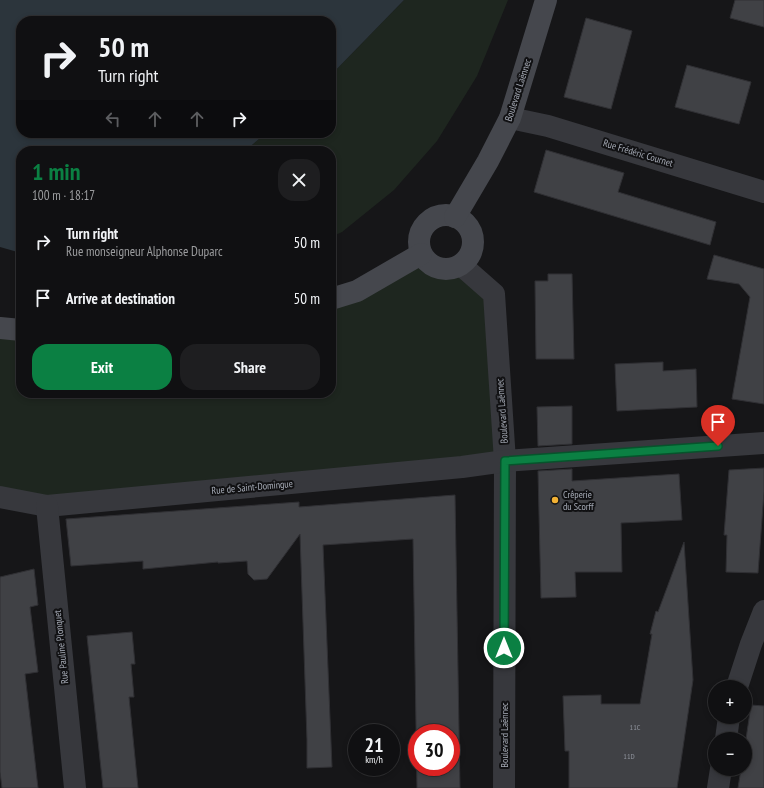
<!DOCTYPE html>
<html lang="en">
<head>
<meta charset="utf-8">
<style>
  :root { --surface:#101012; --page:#1e1e20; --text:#f1f3f6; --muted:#9c9d9f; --line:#303032; --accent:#0b8043 }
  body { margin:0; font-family:"PT Sans Narrow",sans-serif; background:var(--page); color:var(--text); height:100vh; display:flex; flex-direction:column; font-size:15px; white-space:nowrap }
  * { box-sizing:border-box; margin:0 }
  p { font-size:13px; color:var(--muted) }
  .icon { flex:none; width:22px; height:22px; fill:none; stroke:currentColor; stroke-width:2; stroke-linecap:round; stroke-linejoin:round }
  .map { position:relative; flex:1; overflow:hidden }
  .drawer { position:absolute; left:16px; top:146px; width:320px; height:252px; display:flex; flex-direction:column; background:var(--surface); border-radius:16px; box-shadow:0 2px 6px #0003,0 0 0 1px var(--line) }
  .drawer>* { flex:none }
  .top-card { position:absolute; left:16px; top:16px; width:320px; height:122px; border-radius:16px; box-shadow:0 2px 6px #0003,0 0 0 1px var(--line); background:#101012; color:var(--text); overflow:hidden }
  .buttons { position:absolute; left:708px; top:680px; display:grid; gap:8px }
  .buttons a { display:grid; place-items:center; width:44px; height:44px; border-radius:50%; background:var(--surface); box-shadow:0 2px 6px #0003,0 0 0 1px var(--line); font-size:20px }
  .speed { position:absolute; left:348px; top:724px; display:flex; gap:8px; font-size:20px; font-weight:700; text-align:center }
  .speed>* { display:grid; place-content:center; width:52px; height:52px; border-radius:50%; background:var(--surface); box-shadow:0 2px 6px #0003,0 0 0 1px var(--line); line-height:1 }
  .speed small { font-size:10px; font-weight:400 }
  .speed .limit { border:6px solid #d22; background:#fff; color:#111 }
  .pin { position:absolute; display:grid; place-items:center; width:34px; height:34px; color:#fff; margin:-41px -17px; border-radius:50% 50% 50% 0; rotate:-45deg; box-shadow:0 0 4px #0007 }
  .pin .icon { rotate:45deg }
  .me { position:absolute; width:44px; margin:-22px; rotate:0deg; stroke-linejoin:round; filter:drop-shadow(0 0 3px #0008) }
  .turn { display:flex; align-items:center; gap:14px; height:84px; padding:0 16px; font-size:18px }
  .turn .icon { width:52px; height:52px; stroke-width:2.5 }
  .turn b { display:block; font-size:28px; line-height:34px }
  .lanes { display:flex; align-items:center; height:38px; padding:0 16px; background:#0003; justify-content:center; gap:20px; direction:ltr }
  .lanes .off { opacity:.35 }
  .round { display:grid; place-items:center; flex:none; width:42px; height:42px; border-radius:16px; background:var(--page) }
  .headline { display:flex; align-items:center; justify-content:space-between; height:68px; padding:0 16px }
  h1 { font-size:24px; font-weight:700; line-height:30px; color:var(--accent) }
  .action { display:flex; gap:8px; margin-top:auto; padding:8px 16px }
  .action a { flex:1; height:46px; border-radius:16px; background:var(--accent); color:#fff; font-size:16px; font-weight:700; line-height:46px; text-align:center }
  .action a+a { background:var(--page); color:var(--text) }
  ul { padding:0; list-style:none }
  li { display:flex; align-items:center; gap:12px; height:56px; padding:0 16px }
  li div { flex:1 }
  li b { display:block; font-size:15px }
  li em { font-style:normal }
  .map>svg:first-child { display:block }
  .green { fill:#1e261f }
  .water { fill:#2c353c }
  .building { fill:#404145; stroke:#303034; fill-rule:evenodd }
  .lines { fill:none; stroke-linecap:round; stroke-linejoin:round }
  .street { stroke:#37383d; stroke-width:22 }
  .secondary { stroke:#45474d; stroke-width:22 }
  .route-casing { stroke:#07532c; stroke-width:10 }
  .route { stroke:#0b8043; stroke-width:7 }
  .poi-dot { fill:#f2b134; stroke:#111113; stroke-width:1.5 }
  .labels { text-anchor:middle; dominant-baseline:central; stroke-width:4; stroke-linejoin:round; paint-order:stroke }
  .number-label { font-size:8px; fill:#8e929b }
  .street-label { font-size:10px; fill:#a8adb8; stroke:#111113 }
  .poi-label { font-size:10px; fill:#a8adb8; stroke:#111113; text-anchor:start }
</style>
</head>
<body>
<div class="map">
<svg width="764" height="788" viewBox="0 0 764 788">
  <rect width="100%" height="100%" fill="#161618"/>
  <!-- green -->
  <g class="green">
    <polygon points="404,0 508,0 477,76 437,141 394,190 342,232 331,237 331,151 245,151 266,133 331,133 331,75"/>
    <path d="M421,254C433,270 442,272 461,265L494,294L505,461L47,506L0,497V328L21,330V393H331V299Z"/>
  </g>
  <!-- water -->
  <polygon class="water" points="0,0 404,0 331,75 331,21 21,21 21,133 266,133 245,151 21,151 21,253 0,247"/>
  <!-- building -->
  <g class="building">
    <polygon points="735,0 764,0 764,27 730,18"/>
    <polygon points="586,18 632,31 611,109 564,97"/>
    <polygon points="687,65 751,82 739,124 675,107"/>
    <polygon points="546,150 624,173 618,192 716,222 710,245 534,192"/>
    <polygon points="714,255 764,269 764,404 732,399 750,297 739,284 707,279"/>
    <polygon points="548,274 572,274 574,359 536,359 535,281 548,281"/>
    <polygon points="663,362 663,371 696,369 697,407 617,411 615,364"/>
    <polygon points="572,406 572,444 538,446 537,407"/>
    <polygon points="764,468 764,492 758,573 726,572 727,535 724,535 729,470"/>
    <polygon points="572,469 572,481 679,474 682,520 621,523 622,572 575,572 576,597 541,598 538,471"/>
    <path d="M455,495L460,788H417L413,539L323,545L332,767L307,768V740L300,534L267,579L254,580L248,574L247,561L218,563V562L143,569V561L71,566L66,519L299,502V507ZM417,733H451V767H417Z"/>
    <polygon points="684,542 693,680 677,788 569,788 569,751 565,751 563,696 601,695 601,704 640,704 652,634 650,634 656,611 658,612"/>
    <polygon points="34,569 38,605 30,607 38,672 25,674 38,788 2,788 0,772 0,577"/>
    <polygon points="132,632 135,664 131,664 134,697 129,697 138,788 103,788 87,636"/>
    <polygon points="751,705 764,706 764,788 738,788 741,769 745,769 745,746"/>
  </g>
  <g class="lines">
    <!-- street -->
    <g class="street">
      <polyline points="510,118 548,126 764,192"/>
      <polyline points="461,265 494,294 505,461 504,788"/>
      <polyline points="0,497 47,506 462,467 505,461 764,443"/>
      <polyline points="47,506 75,788"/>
      <polyline points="737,687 751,644 764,611"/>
      <polyline points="726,739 729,717"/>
      <polyline points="718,788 721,769"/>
    </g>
    <!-- secondary -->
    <g class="secondary">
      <circle cx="446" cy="242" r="27"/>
      <polyline points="455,217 488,161 510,118 546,0"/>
      <polyline points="331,299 357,291 421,254"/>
      <polyline points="0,328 21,330"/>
    </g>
  </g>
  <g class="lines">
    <!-- route casing -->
    <g class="route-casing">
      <polyline id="route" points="504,648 505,461 718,446"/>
    </g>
    <!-- route -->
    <use href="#route" class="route"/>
  </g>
  <!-- markers -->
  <circle class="poi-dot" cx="555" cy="500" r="4"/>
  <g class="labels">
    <!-- number labels -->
    <g class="number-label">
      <text x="635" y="727">11C</text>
      <text x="629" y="756">11D</text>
    </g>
    <!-- street labels -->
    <g class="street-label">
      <text transform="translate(518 90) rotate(-72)">Boulevard Laënnec</text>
      <text transform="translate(638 153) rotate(17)">Rue Frédéric Cournet</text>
      <text transform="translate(502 411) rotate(-94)">Boulevard Laënnec</text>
      <text transform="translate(252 487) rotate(-5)">Rue de Saint-Domingue</text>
      <text transform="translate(61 647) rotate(-96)">Rue Pauline Plonquet</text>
      <text transform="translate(504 735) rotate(-90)">Boulevard Laënnec</text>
    </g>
    <!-- poi labels -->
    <g class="poi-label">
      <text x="563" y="494">Crêperie<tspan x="563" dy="12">du Scorff</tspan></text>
    </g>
  </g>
</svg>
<div class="buttons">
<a>+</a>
<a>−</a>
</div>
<div class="speed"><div>21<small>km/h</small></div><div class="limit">30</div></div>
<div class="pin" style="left:718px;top:446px;background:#d93025"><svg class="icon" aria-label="arrive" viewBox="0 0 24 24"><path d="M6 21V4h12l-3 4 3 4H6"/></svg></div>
<svg class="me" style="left:504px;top:648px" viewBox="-20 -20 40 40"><circle r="17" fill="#0b8043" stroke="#fff" stroke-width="3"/><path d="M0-11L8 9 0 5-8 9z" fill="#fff"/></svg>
<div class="top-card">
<div class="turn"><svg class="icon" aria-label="right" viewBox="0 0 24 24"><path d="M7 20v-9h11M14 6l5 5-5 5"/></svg><div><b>50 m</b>Turn right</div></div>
<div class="lanes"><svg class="icon off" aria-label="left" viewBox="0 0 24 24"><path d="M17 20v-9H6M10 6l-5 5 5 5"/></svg><svg class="icon off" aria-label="ahead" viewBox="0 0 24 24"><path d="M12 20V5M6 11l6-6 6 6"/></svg><svg class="icon off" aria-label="ahead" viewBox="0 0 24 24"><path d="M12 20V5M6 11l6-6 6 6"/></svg><svg class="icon" aria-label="right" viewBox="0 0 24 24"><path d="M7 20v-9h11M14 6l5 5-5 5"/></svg></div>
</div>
<section class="drawer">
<div class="headline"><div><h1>1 min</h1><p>100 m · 18:17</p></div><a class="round"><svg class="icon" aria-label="close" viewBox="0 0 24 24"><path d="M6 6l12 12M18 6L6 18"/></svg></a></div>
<ul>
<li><svg class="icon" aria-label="right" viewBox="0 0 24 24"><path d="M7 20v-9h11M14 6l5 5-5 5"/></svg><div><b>Turn right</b><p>Rue monseigneur Alphonse Duparc</p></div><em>50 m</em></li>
<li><svg class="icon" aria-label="arrive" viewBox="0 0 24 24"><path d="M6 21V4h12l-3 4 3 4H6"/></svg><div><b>Arrive at destination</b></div><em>50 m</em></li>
</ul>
<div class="action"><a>Exit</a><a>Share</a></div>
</section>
</div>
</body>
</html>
